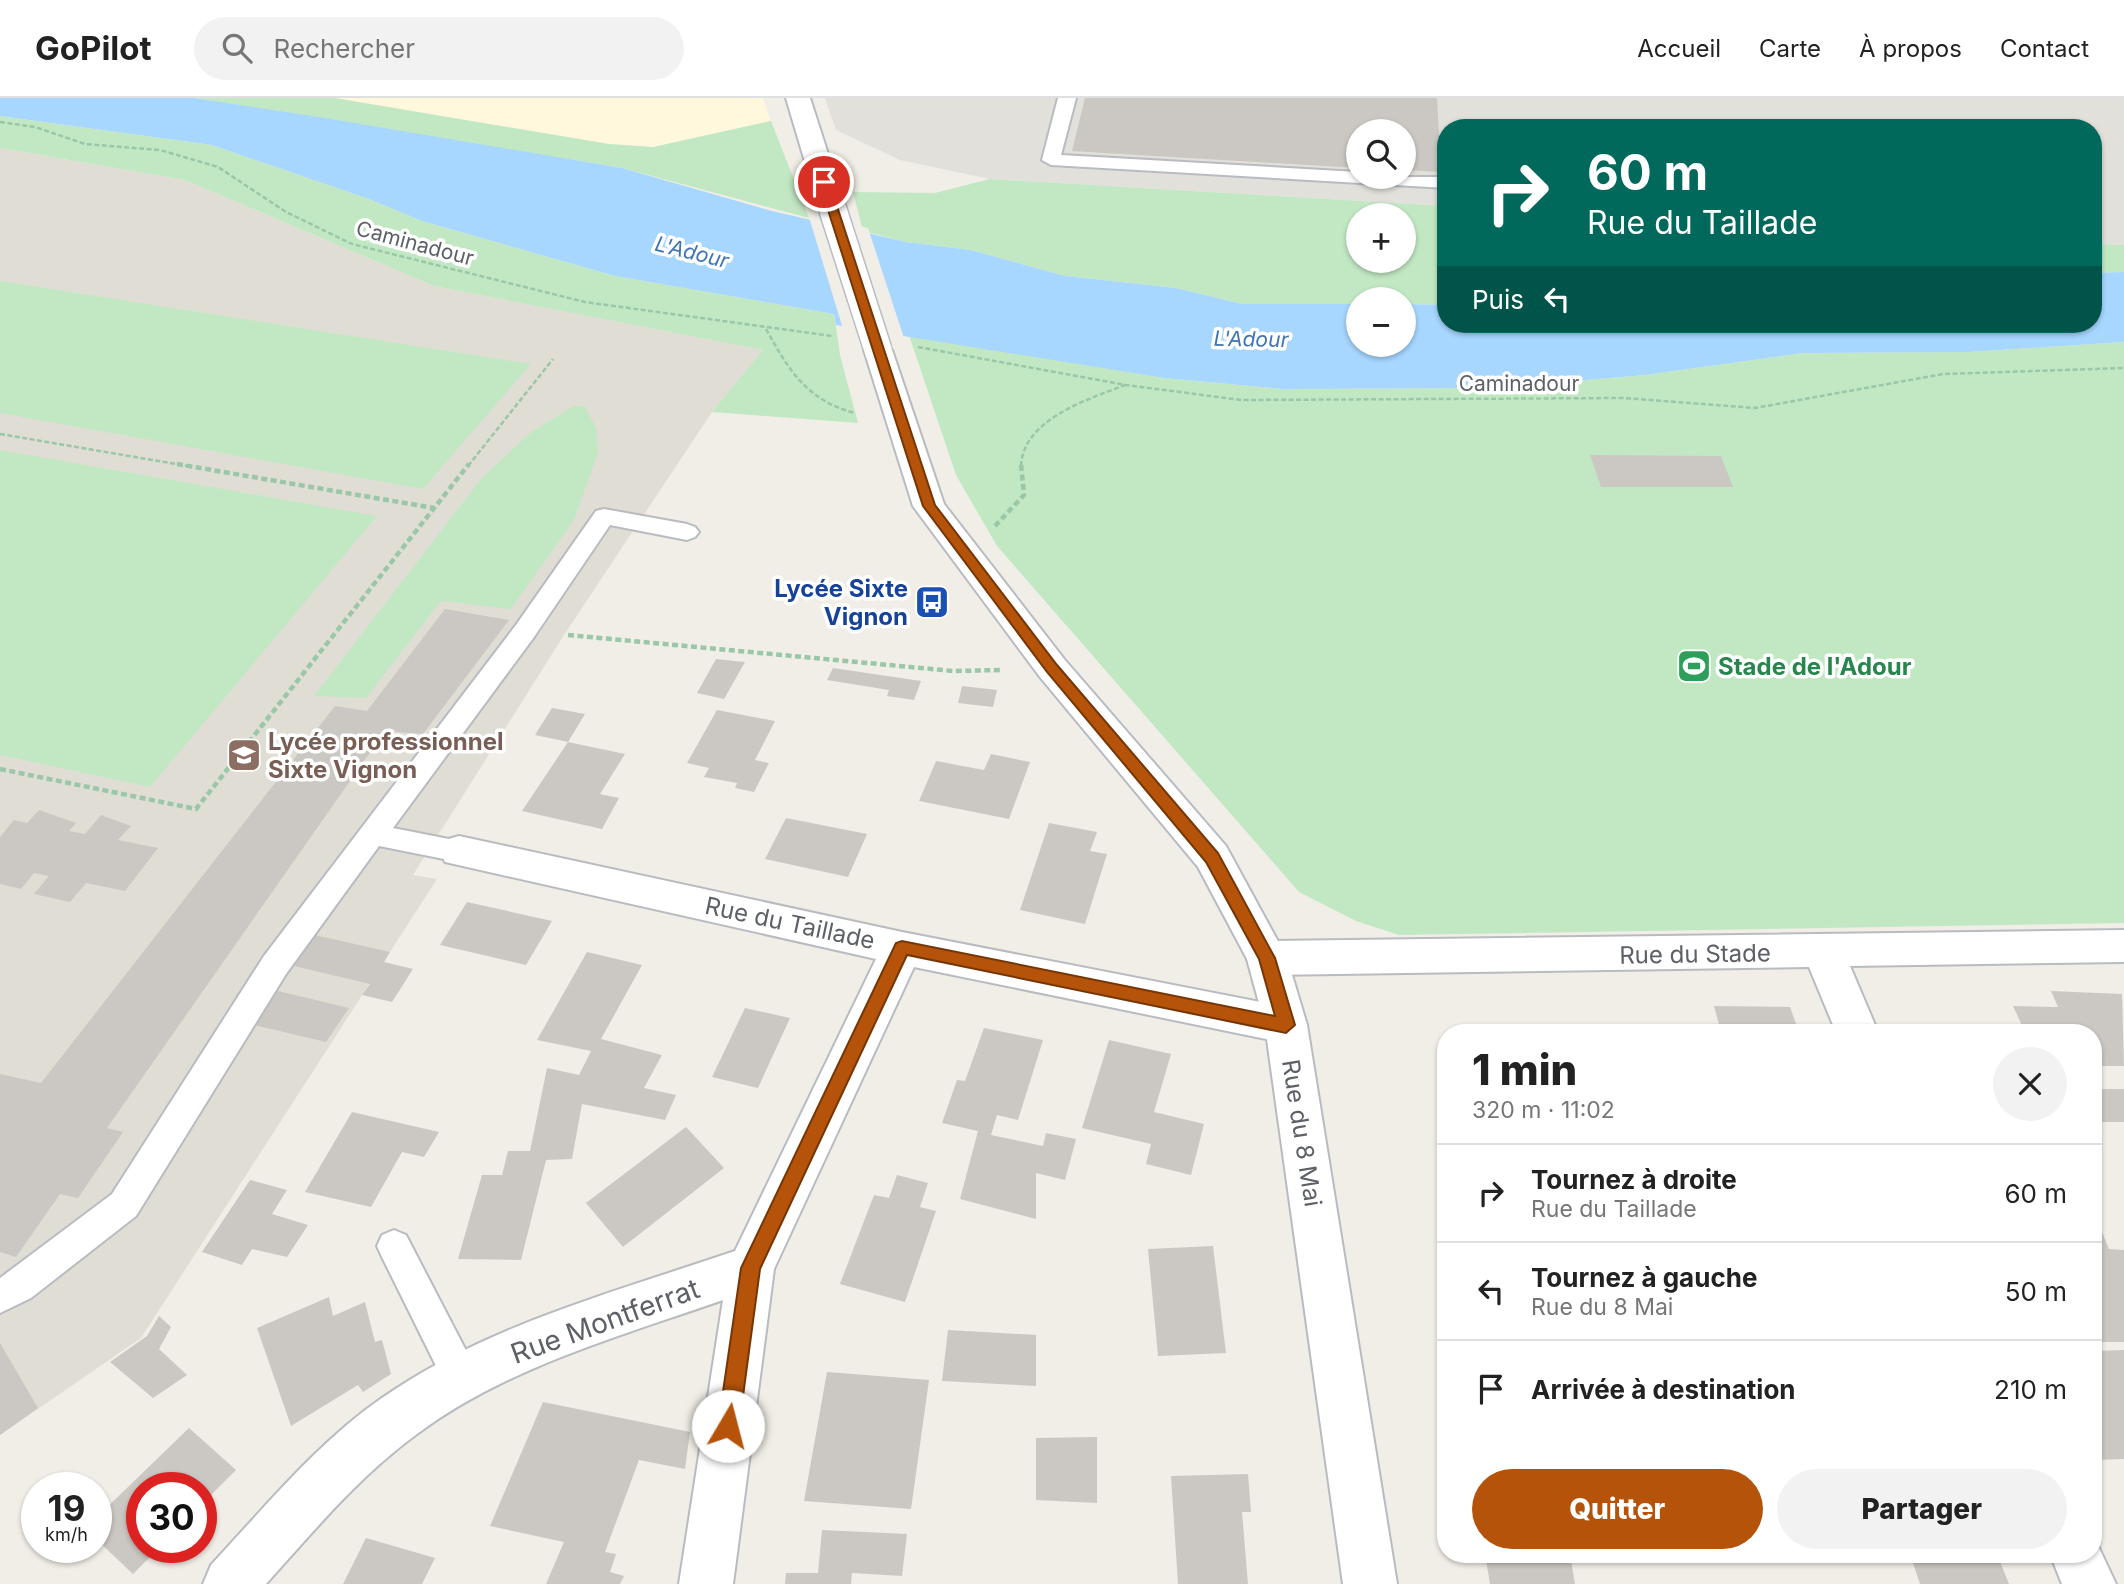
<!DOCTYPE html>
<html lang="fr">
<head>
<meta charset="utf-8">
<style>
  :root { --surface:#fff; --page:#f2f2f2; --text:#222; --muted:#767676; --line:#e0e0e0; --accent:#b45309 }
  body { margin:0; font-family:Inter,sans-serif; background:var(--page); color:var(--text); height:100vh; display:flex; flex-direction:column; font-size:26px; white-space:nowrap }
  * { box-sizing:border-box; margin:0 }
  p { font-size:23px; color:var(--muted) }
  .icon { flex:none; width:38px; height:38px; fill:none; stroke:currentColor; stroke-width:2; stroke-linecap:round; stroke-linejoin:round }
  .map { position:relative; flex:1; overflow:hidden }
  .sheet { position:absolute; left:1437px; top:926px; width:665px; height:539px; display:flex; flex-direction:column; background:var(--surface); border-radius:28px; box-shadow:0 2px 5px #0004 }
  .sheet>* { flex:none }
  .guide { position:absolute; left:1437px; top:21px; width:665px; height:214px; border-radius:28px; box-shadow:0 2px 5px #0004; background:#00695c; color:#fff; overflow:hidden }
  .buttons { position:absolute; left:1346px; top:21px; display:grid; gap:14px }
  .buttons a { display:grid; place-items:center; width:70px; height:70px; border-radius:50%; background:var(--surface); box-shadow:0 2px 5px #0004; font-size:35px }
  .speed { position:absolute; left:21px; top:1374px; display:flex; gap:14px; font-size:35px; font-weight:700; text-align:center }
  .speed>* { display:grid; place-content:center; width:91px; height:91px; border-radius:50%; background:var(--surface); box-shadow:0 2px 5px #0004; line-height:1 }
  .speed small { font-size:18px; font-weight:400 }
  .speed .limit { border:10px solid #d22; background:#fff; color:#111 }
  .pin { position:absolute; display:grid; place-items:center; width:60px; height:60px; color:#fff; margin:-30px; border:4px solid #fff; border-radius:50%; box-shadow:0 2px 7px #0007 }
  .me { position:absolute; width:77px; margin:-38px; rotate:8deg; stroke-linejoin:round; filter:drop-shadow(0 0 5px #0008) }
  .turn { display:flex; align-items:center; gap:24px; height:147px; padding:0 35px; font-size:32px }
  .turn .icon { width:91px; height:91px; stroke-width:2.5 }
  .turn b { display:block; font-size:49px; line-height:60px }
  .then { display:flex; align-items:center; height:66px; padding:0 35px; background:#0003; gap:14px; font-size:26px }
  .round { display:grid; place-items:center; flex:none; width:74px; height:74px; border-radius:37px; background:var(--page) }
  .summary { display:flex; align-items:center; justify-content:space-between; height:119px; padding:0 35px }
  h1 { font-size:42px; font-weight:800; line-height:52px }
  .action { display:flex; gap:14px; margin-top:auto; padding:14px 35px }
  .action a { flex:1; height:80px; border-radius:42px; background:var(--accent); color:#fff; font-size:28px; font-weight:800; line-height:80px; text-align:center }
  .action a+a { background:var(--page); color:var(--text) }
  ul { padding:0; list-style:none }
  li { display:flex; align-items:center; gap:21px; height:98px; padding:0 35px; border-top:2px solid var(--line) }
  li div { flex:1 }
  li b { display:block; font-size:26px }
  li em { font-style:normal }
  header { display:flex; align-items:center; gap:42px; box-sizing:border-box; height:98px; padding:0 35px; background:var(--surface); border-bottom:2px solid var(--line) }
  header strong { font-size:33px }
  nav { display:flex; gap:38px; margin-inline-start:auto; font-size:24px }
  .search { width:490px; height:63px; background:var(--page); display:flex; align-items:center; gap:18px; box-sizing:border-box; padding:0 24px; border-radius:38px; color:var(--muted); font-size:26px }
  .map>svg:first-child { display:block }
  .commercial { fill:#fff8dc }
  .industrial { fill:#e1e0da; fill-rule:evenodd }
  .education { fill:#e0ddd4 }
  .green { fill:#c2e8c3; fill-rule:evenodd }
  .water { fill:#a7d6ff }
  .pier { fill:#f0eee6 }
  .building { fill:#cbc8c3 }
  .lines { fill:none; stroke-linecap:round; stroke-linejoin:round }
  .service-casing { stroke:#b8bbc0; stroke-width:4 }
  .minor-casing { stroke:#b8bbc0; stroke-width:4 }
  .tertiary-casing { stroke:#b8bbc0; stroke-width:4 }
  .path-far1 { stroke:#99c7a8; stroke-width:2.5; stroke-dasharray:5 2.5; stroke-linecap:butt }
  .path { stroke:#99c7a8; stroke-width:4.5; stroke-dasharray:6 3.5; stroke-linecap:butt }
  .service { fill:#fff; fill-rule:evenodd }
  .minor { fill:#fff; fill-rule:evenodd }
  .tertiary { fill:#fff; fill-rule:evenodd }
  .tertiary-bridge-casing { stroke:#b8bbc0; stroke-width:30; stroke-linecap:butt }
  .tertiary-bridge { stroke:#fff; stroke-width:27 }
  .route { fill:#b45309; stroke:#753606; stroke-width:2 }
  .labels { text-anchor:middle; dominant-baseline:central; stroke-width:7; stroke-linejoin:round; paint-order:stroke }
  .far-street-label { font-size:21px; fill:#5d6167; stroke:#fff }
  .far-water-label { font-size:21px; font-style:italic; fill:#3f75b6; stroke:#fff }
  .transit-label { font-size:24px; font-weight:bold; fill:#164399; stroke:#fff; text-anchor:end }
  .leisure-label { font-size:24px; font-weight:bold; fill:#27864d; stroke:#fff; text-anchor:start }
  .education-label { font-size:24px; font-weight:bold; fill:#785e54; stroke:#fff; text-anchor:start }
  .street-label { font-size:24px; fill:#5d6167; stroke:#fff }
  .near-street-label { font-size:28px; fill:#5d6167; stroke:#fff }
</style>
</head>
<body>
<header>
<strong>GoPilot</strong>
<div class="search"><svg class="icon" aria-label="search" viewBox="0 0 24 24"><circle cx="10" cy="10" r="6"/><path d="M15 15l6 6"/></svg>Rechercher</div>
<nav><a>Accueil</a><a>Carte</a><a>À propos</a><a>Contact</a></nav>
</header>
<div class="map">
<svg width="2124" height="1486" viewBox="0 0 2124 1486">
  <rect width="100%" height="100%" fill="#f0eee6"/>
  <!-- commercial -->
  <polygon class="commercial" points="335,0 763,0 771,23 654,49 609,46"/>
  <!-- industrial -->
  <path class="industrial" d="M825,0H2124V147L2093,146V30H1446L1445,108L990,81L900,62L836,32ZM1358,33H1404V79H1358Z"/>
  <!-- education -->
  <polygon class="education" points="0,50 185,82 434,188 764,252 712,314 564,537 413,777 437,781 141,1240 0,1337"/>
  <!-- green -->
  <g class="green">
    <polygon points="194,0 335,0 609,46 653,49 771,23 809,120 622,70"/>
    <polygon points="0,18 212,47 369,101 422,123 615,178 834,216 840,257 858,325 712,314 763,252 434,188 185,82 0,50"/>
    <path d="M990,81L1445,108V207L1404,206V201H1358V206H1242L1176,190L1065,178L971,152L906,144L863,133L853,94L935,95ZM1358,117H1404V163H1358Z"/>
    <polygon points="2093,146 2124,147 2124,174 2093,175"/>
    <polygon points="0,183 531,266 423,391 0,315"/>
    <polygon points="909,237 1164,280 1282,291 1491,290 1645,277 1803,255 1969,254 2124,244 2124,825 1399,837 1356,823 1299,794 997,448 956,377"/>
    <polygon points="573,308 585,308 596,330 598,355 574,422 511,511 441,503 366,600 314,598 481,381 530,335"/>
    <polygon points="0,352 377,418 150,689 0,657"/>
  </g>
  <!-- water -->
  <polygon class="water" points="0,0 194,0 325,20 622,70 772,113 906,144 971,152 1065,178 1176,190 1242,206 1358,206 1358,247 1404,247 1404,206 1445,207 1446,226 2093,226 2093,175 2124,174 2124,244 1969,254 1803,255 1645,277 1490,290 1282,291 1164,280 836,227 834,216 615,178 422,123 369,101 212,47 0,18"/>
  <!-- pier -->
  <polygon class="pier" points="808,116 868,130 904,240 843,231"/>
  <!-- building -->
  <g class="building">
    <polygon points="1085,0 1437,0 1441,74 1404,72 1404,33 1358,33 1358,70 1072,53"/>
    <polygon points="1590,357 1721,358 1733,389 1601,389"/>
    <polygon points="445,511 509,522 423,636 385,633 107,1030 123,1034 78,1100 60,1096 16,1159 0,1154 0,976 41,985 335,608 367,613"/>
    <polygon points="716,561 745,564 724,601 697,595"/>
    <polygon points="833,570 894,579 921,583 914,602 887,598 889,592 827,582"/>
    <polygon points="962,588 997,592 993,609 958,605"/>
    <polygon points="552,610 585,616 568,644 535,637"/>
    <polygon points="717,612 775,623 755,662 769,665 754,694 735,690 737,685 704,679 709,670 687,665"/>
    <polygon points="568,644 625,656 600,696 619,700 602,731 522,713"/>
    <polygon points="991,656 1030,664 1009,721 919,703 936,663 984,672"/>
    <polygon points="39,712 76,725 69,733 85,736 101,717 131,728 118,742 158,750 125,793 86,785 70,804 34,796 49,778 34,775 21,791 0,786 0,739 14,722 27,725"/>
    <polygon points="786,720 867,736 848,779 765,761"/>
    <polygon points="1049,725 1097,734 1090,753 1107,756 1085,826 1020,812"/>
    <polygon points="467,804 552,823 526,867 440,847"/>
    <polygon points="315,837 390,854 384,864 413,871 392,904 362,897 370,886 294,868"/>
    <polygon points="587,854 642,867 601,941 662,957 644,990 676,997 665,1022 582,1006 572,1061 546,1062 521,1162 458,1161 482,1077 502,1077 508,1053 530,1053 547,970 579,977 591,953 537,942"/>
    <polygon points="274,892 349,910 326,944 250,926"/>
    <polygon points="2051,893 2122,896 2124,968 2093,968 2093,934 2025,934 2013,908 2058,909"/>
    <polygon points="1714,908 1790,909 1799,934 1721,934"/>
    <polygon points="745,910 790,920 758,990 712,979"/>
    <polygon points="984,930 1043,942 1018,1022 997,1017 991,1037 1043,1048 1046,1035 1076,1041 1065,1082 1036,1075 1036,1121 960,1101 978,1033 942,1025 957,982 965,983"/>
    <polygon points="1537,930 1562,930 1563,934 1539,934"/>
    <polygon points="1109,942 1171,956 1154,1014 1204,1026 1191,1077 1146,1066 1151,1046 1082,1030"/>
    <rect x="2093" y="991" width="31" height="33"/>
    <polygon points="352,1014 439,1034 424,1059 402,1054 371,1109 305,1094"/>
    <polygon points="686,1029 724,1070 623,1149 586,1105"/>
    <polygon points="897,1077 928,1085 920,1109 936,1113 905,1204 840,1186 874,1097 889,1100"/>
    <polygon points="250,1082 287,1092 272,1116 308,1127 287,1159 252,1151 242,1167 202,1154"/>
    <polygon points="2093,1122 2097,1122 2109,1151 2124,1152 2124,1244 2093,1244"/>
    <polygon points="1213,1148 1226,1255 1158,1258 1148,1151"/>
    <polygon points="329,1199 333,1218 365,1204 375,1244 382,1242 391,1276 363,1294 358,1287 291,1328 257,1230"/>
    <polygon points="159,1218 171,1229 159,1251 187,1277 153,1300 110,1264 147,1238"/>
    <polygon points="948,1232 1036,1237 1036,1288 942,1283"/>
    <polygon points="0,1245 38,1310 0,1337"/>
    <polygon points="2124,1252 2124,1361 2093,1362 2093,1253"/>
    <polygon points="827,1274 929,1282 911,1411 804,1403"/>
    <polygon points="543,1304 690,1334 685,1371 639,1362 605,1454 616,1456 610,1474 624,1478 620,1486 546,1486 564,1444 490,1428"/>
    <polygon points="189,1330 236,1372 201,1407 201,1390 142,1390 142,1449 160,1449 133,1476 96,1441 96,1420"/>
    <polygon points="1097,1339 1097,1405 1036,1402 1036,1340"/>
    <polygon points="1248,1376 1251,1414 1242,1414 1248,1486 1178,1486 1171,1378"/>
    <polygon points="822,1432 907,1436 902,1478 852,1475 851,1486 785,1486 786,1475 818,1475"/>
    <polygon points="366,1440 435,1460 422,1486 343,1486"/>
    <polygon points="1485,1456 1570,1456 1575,1486 1490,1486"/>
    <polygon points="1910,1456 1997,1456 2009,1486 1920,1486"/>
  </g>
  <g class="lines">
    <!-- service casing -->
    <g class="service-casing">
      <g id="service">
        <polygon points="1058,0 1076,0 1061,57 1358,74 1358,79 1446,79 1446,90 1051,67 1042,62"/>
        <polygon points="604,411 687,426 695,429 699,434 695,439 687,442 610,427 534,539 393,730 469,745 473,753 469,761 459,764 379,748 286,876 136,1118 31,1200 0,1215 0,1180 112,1096 264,858 516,527 596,413"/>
        <polygon points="394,1132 406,1137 474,1268 479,1280 474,1292 461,1298 448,1292 382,1159 377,1148 382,1137"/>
      </g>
    </g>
    <!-- minor casing -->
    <g class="minor-casing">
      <g id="minor">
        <path d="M459,738L902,834L1286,909L1301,914L1307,927L1301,940L1286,945L914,869L774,1171L733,1486H679L723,1202C618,1239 507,1269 417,1336C359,1378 313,1434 266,1486H203L211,1467C265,1409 317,1345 382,1300C487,1227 615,1194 735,1153L876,861L445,764L440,753L445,742Z"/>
        <polygon points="2124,832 2124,864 1850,868 1878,934 1836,934 1809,869 1267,877 1253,872 1247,860 1253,848 1267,843"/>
        <polygon points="2093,1437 2116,1486 2062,1486 2050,1456 2093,1456"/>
      </g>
    </g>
    <!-- tertiary casing -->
    <g class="tertiary-casing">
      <g id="tertiary">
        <polygon points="786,0 810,0 837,84 833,89 815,89 811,84"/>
        <polygon points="878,243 888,246 892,252 944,406 1064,561 1226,748 1287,860 1307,927 1397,1486 1343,1486 1265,927 1247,861 1198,769 1040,579 913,408 864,252 868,246"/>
      </g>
    </g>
    <!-- path-far1 -->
    <g class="path-far1">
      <polyline points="0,24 35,29 85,46 160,52 218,69 286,114 352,146 585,204 832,238"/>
      <path d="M766,231C788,271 807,303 855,315"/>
      <polyline points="918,249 1126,287 1241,302 1624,300 1755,310 1943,276 2124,270"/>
      <polyline points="0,336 188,368"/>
      <polyline points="468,368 553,261"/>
      <path d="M1021,368C1023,321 1089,301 1125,287"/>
    </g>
    <!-- path -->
    <g class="path">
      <polyline points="177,366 434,410"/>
      <polyline points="995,428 1024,397 1021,366"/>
      <polyline points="568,537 953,573 1002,572"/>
      <polyline points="0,671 196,711 469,366"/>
    </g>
    <!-- service -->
    <use href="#service" class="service"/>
    <!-- minor -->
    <use href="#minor" class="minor"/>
    <!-- tertiary -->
    <use href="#tertiary" class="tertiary"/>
    <!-- tertiary-bridge casing -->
    <g class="tertiary-bridge-casing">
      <polyline id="tertiary-bridge" points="824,84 878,252"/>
    </g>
    <!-- tertiary-bridge -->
    <use href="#tertiary-bridge" class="tertiary-bridge"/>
  </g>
  <!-- route -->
  <polygon class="route" points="824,81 829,84 935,407 1057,567 1218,755 1275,860 1295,927 1286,935 907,857 760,1171 739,1328 736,1335 728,1338 721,1335 718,1328 741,1170 896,845 902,843 1275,918 1259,861 1206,764 1047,574 923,408 819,84"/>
  <!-- icons -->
  <defs>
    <g id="bus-square" transform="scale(1.75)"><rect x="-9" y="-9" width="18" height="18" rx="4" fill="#1a4fb4" stroke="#fff"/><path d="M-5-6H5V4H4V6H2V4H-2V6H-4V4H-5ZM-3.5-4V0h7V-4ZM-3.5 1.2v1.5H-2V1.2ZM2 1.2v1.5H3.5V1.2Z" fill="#fff"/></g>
    <g id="stadium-square" transform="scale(1.75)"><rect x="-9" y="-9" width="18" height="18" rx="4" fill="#2e9e5b" stroke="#fff"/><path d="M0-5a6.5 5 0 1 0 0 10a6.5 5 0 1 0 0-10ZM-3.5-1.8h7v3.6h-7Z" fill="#fff"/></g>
    <g id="school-square" transform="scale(1.75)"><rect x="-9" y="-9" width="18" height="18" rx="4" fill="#8d6e63" stroke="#fff"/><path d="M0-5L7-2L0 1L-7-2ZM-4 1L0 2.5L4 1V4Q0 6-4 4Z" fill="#fff"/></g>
  </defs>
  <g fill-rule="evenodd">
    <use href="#bus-square" x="932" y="504"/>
    <use href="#stadium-square" x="1694" y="568"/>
    <use href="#school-square" x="244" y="657"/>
  </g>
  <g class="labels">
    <!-- far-street labels -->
    <g class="far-street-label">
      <text transform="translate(415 145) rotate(15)">Caminadour</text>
      <text x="1519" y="285">Caminadour</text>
    </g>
    <!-- far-water labels -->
    <g class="far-water-label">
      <text transform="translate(692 154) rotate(14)">L'Adour</text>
      <text transform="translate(1251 241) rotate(1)">L'Adour</text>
    </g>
    <!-- transit labels -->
    <g class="transit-label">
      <text x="908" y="490">Lycée Sixte<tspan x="908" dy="28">Vignon</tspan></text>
    </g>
    <!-- leisure labels -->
    <g class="leisure-label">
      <text x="1718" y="568">Stade de l'Adour</text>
    </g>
    <!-- education labels -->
    <g class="education-label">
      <text x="268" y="643">Lycée professionnel<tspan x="268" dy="28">Sixte Vignon</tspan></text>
    </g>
    <!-- street labels -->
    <g class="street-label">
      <text transform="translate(790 825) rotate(12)">Rue du Taillade</text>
      <text transform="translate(1695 856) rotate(-1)">Rue du Stade</text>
      <text transform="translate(1302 1035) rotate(81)">Rue du 8 Mai</text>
    </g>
    <!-- near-street labels -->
    <g class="near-street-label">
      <text transform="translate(605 1223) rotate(-20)">Rue Montferrat</text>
    </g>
  </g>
</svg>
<div class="buttons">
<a><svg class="icon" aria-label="search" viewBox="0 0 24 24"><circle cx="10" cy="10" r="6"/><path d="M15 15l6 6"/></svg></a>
<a>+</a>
<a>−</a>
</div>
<div class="speed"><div>19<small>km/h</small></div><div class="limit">30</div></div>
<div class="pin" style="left:824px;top:84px;background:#d93025"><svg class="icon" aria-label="arrive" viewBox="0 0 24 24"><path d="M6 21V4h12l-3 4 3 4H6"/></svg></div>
<svg class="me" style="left:728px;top:1328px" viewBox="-20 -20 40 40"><circle r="19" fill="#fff"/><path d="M0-13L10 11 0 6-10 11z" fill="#b45309"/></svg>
<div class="guide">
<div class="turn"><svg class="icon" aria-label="right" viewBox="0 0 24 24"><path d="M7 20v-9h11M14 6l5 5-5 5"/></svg><div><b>60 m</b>Rue du Taillade</div></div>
<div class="then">Puis<svg class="icon" aria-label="left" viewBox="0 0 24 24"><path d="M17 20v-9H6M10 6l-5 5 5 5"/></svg></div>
</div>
<section class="sheet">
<div class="summary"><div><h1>1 min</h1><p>320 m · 11:02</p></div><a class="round"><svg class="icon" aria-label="close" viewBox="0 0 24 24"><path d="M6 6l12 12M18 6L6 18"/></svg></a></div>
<ul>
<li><svg class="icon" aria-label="right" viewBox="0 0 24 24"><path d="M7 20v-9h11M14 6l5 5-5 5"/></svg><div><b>Tournez à droite</b><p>Rue du Taillade</p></div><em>60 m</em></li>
<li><svg class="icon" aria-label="left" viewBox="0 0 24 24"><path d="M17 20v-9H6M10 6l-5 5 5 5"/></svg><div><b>Tournez à gauche</b><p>Rue du 8 Mai</p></div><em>50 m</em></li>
<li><svg class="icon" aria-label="arrive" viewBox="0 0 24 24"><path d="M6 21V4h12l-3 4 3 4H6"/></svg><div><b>Arrivée à destination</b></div><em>210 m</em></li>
</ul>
<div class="action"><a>Quitter</a><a>Partager</a></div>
</section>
</div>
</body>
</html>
